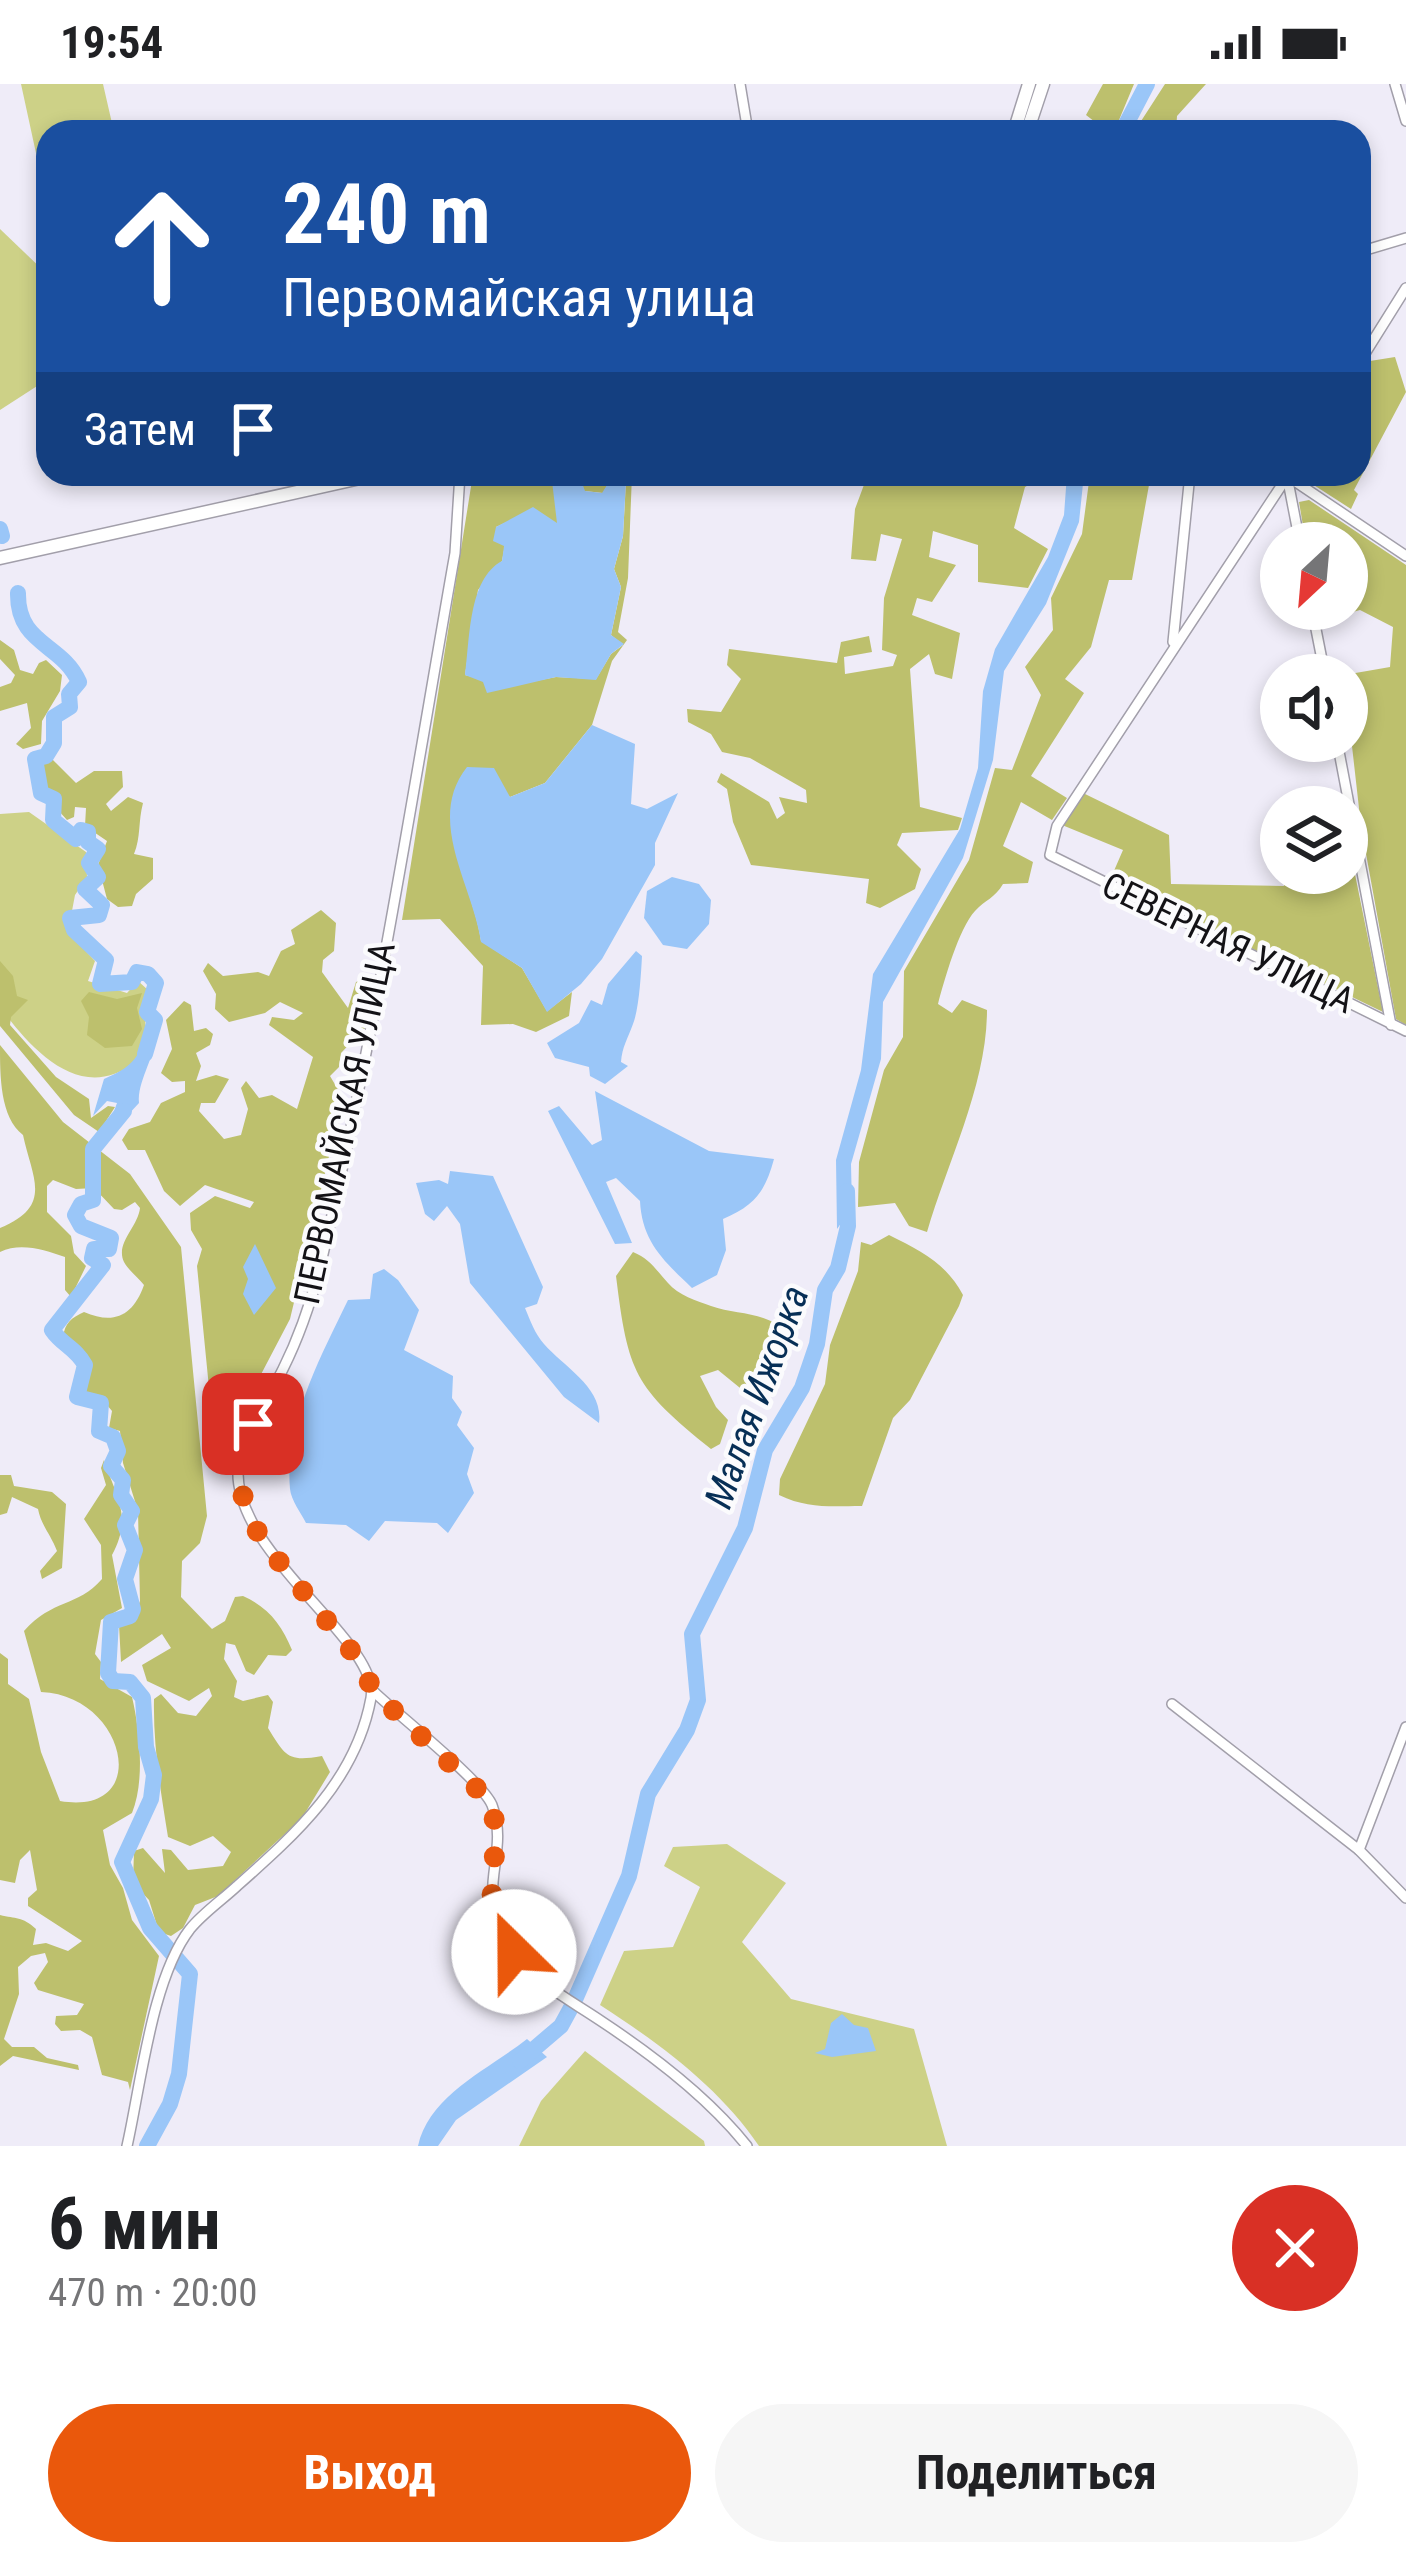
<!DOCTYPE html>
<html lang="ru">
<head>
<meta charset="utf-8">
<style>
  :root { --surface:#fff; --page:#f6f6f6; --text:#202124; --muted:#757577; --accent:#ea580c }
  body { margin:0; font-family:"Roboto Condensed",sans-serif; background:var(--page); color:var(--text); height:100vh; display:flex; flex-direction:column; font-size:45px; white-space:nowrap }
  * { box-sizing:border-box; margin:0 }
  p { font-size:39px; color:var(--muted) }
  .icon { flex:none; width:66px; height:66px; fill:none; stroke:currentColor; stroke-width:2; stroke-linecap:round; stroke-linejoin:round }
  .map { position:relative; height:2062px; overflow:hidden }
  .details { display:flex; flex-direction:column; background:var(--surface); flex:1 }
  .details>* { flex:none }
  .banner { position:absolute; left:36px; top:36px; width:1335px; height:366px; border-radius:36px; box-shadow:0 6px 18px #0003; background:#1a4fa0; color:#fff; overflow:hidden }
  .needle { width:78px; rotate:206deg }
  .controls { position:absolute; left:1260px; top:438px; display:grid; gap:24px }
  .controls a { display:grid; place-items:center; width:108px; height:108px; border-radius:50%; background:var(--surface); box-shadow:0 6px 18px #0003; font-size:60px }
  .pin { position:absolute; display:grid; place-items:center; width:102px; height:102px; color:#fff; margin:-51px; border-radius:24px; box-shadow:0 6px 18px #0006 }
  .me { position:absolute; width:132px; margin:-66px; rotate:337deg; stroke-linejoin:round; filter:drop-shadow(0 0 9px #0008) }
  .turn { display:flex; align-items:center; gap:42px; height:252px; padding:0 48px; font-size:54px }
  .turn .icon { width:156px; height:156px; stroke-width:2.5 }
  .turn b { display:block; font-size:84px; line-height:102px }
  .then { display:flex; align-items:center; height:114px; padding:0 48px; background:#0003; gap:24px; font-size:45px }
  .round { display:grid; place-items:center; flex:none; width:126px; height:126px; border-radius:63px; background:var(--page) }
  .summary { display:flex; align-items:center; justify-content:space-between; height:204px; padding:0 48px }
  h1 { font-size:72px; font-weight:700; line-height:90px }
  .cta { display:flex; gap:24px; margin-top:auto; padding:24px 48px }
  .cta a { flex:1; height:138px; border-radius:72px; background:var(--accent); color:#fff; font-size:48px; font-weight:700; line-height:138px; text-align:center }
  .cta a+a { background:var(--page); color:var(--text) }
  .status { display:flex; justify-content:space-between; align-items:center; height:84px; padding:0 60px; background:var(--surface); direction:ltr }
  .status svg { height:33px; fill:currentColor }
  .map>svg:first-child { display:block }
  .green { fill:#cdd187 }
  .forest { fill:#bdc06d }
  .water { fill:#9ac6f8 }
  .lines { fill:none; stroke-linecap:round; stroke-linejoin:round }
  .river { stroke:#9ac6f8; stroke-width:16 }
  .minor-casing { stroke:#a29faa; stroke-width:12 }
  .major-casing { stroke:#a29faa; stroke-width:15 }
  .minor { stroke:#fff; stroke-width:9 }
  .major { stroke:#fff; stroke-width:12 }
  .route { stroke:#ea580c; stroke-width:21; stroke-dasharray:0 37.8 }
  .labels { text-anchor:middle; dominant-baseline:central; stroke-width:9; stroke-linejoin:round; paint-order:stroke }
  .street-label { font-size:36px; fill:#131216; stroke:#fbfbfd }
  .water-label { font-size:39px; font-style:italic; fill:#072f56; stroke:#fbfbfd }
</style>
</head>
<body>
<div class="status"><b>19:54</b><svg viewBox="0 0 49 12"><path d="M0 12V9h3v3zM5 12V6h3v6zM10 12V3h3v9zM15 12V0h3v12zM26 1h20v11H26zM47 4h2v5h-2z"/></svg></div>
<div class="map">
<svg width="1406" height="2062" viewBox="0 0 1406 2062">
  <rect width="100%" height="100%" fill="#efecf8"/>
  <!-- green -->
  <g class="green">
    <polygon points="21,0 103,0 114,48 48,48 48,97 39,83"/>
    <polygon points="0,145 48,191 48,295 0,326"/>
    <path d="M29,728L86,768L87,793L75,811L68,848L95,877L88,897L127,909L138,897L148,906C141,930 150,944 142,968C138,978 124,987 114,990C67,1007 25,957 0,923V730Z"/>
    <path d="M727,1760L786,1799L742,1858L791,1915L914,1945L947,2062H759C720,2004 659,1959 600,1921L624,1867L673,1863L700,1803L664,1782L673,1763Z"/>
    <polygon points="585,1967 704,2057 705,2062 519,2062 541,2017"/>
  </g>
  <!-- forest -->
  <g class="forest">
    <polygon points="1103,0 1134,0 1114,48 1097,48 1099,41 1086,31"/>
    <polygon points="1165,0 1206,0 1177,32 1176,48 1134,48"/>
    <polygon points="1395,273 1406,308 1354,406 1358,410 1351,425 1306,396 1309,390 1359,390 1359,293 1370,277"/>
    <path d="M473,390H614L603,409L585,407L558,440L513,435L496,443L505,461L502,477L478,506L465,591L509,602L556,593L596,595L611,570L623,561L611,551L621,503L614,485L623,452L626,397L622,390H632L628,494L618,548L627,556L612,577L592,641L545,699L510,713L468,683C426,734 474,802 481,857L522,884L547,927L572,908L569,932L536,948L513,940L481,941L483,882L440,835L402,836Z"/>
    <polygon points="868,390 1049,390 1025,403 1014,444 1048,465 1028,504 978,498 978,461 933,447 929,473 956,481 932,518 917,514 912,531 960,549 952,595 935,590 929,570 910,585 920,723 962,734 958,746 902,749 897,761 921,785 915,805 880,824 866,819 869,795 751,781 733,738 727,705 717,698 721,689 769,718 777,735 785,729 779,713 807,719 806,706 750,674 722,668 711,650 688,638 687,625 721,628 741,595 727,581 729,565 837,579 841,558 869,552 872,568 844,573 845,590 893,582 897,571 882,566 884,514 902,455 881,450 876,477 851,475 855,425"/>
    <path d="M1090,390H1123V398L1149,401L1132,496H1109L1091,563L1065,595L1084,609L1031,692L1067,714L1052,736L1021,718L1003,762L1033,778L1028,799L1003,800C995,814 985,816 975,827C959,844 944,897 938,920L952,929L962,916L987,926C987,1000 948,1077 927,1148L909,1142L895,1119L858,1123L859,1078L884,986L903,953L904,887L969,776L995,684L1012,686L1041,611L1025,583L1053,546L1051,514L1082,450Z"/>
    <polygon points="1309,416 1406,481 1406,941 1396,935 1361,742 1344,591 1390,583 1393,543 1360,526 1321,537 1319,525 1347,525 1347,459 1306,459 1299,418"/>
    <polygon points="0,556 14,566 20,586 33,590 39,579 46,576 62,591 60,607 42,637 41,660 23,665 16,660 31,644 27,619 0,627 0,603 11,599 15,591 0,575"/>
    <path d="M52,675L76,699L94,687H122L123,703L106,720L111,727L128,713L143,719C138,738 141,753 134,770L153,774V795L136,810L132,822L118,823L107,815L98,781L107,757L85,742L86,724L75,723L74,733L67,736L58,726L60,713L42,703L41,681Z"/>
    <polygon points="1083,709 1169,751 1171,800 1284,802 1284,789 1347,789 1347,751 1383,928 1110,796 1123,766 1062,741"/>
    <polygon points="321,826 336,839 334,867 323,876 322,888 348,924 356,898 367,894 365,944 341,969 339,983 330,992 343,1014 290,1235 235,1340 220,1340 210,1314 197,1182 202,1165 191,1146 190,1129 215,1112 250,1124 254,1118 205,1101 180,1122 164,1107 145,1066 128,1066 122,1056 129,1045 150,1038 161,1019 185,1008 185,997 172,998 161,989 172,965 166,936 184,917 191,921 194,947 206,944 213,950 210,961 196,969 201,982 196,997 216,991 229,995 215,1019 201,1019 199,1027 224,1055 241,1051 248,1025 241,1004 246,997 259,1014 272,1011 297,1025 313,973 269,941 272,933 294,936 303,929 280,918 265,929 229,938 215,925 216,910 203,887 208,879 223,892 258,888 269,892 281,867 295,860 291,846"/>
    <polygon points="0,877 13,892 17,912 28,916 11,933 10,941 56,993 89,1015 91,1034 108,1022 115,1023 99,1048 74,1031 0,942"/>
    <polygon points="89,908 117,915 142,909 137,924 142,945 132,962 105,964 87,951 89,933 81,917"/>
    <path d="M0,961L63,1038L130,1090L181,1163L207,1432L200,1459L182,1477L181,1513L212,1545L225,1537L235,1513L243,1512C268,1523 282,1541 292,1566L286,1572L268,1571L254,1591L246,1587L235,1561L226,1559L224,1575L237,1597L234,1613L243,1617L268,1611L273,1618L268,1644C286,1673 288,1678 322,1672L330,1688L302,1734L218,1812L195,1821L183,1844L171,1852L159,1848L149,1816L133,1799L134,1767L143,1764L165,1789L162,1765L171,1766L188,1786L223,1782L231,1768L213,1752L190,1762L168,1753C161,1709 153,1663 154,1615L161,1610L178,1629L196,1632L212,1612L209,1604L189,1617L147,1597L142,1581L171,1564L162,1550L121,1578L119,1541L134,1533L140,1517L138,1427L123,1379L120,1347L109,1344L112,1327L102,1315L86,1308C86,1280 93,1268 63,1253C65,1239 71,1234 84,1228C114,1241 133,1232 144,1201C138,1193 128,1186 124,1178C115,1159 138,1143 140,1124L135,1118L122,1126L114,1125L94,1104L76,1105L53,1096L47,1102V1128L71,1152L74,1169L86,1182L71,1213L65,1206V1173C44,1166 21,1158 0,1168V1144C54,1122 32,1094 23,1051C0,1033 0,992 0,961Z"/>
    <path d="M889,1151C921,1167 946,1179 963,1211L959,1222L910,1316L893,1334L862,1422C831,1422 808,1425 779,1411L780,1395L825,1300L830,1261L858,1187L861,1158L871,1161Z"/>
    <path d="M633,1168C650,1175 656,1186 668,1199C678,1211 697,1217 711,1222C738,1232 771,1226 789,1253L756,1306L745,1308L718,1286L700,1292L716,1323L728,1336L720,1360L711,1365C634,1303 628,1289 616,1192Z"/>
    <path d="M104,1376C116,1413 133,1432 112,1471L122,1524L101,1536L95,1570L101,1578L100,1595L132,1613C140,1647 145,1697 132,1729L103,1746L110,1781L123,1804L132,1836L159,1872L130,2006L128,1998L102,1991L92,1953L80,1946L61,1947L55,1940L56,1932L77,1931L84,1920L38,1906L34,1899L48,1878L45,1869L31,1872L18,1883L19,1910L4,1955L12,1963H34L47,1974L78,1981L79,1986L13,1972L0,1982V1831C16,1835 22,1832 36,1845L33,1861L46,1859L68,1867L82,1857L28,1822V1814L37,1806L30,1766L20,1776L15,1799L0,1796V1569L8,1575V1600L29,1615L41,1668L60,1717C154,1733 126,1611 41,1608L24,1547C52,1515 78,1523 102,1495L101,1461L84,1435L106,1401L101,1384Z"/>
    <path d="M0,1391H11L14,1402L52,1408L66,1420L62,1484L42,1495L40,1487L57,1467C51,1451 41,1441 38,1425L12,1413L7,1429L0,1431Z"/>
  </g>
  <!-- water -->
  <g class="water">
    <path d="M614,390H622L626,396L623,452L614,485L621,503L611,551L624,560L611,570L596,596L556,593L487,609L483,598L465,591C470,556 468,495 502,477L504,462L493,457L496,443L533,423L557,439L552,397L581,396L585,407L602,409Z"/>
    <polygon points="1067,390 1084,390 1079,438 1046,520 1004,587 993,676 963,774 883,918 881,975 851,1080 852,1124 837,1145 836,1076 861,986 873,890 960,745 978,684 983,607 995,565 1048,473 1064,431"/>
    <path d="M592,641L635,660L631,720L647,725L678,709L655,759V781L602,875L581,900L547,928L522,884L481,858C473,801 425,736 467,683L494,684L510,713L545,699Z"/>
    <polygon points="672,793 699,800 711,816 709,840 687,865 663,861 644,834 647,807"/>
    <path d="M636,867L642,872C641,891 639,925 633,940C628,954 622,963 621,978L628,982L605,1000L590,992L589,983L555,974L547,959L579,939L591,916L602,921L608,900Z"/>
    <path d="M147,949L155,953C154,976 137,998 139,1019L113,1047L109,1041L117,1019L107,1017L93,1032L104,995C131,983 137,977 147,949Z"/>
    <path d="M595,1007L709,1067L774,1075C765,1108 755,1121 723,1135L726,1166L717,1191L692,1204C664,1177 642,1158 640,1117L616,1094L606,1098L632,1159L615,1160L548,1027L559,1022L592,1061L602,1056Z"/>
    <path d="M450,1087L493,1092L543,1203L537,1220L525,1224C530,1236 535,1250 544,1260C565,1284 604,1304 599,1339L564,1313L470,1199L460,1140L447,1122L434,1137L425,1130L416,1099L439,1096L448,1100Z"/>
    <polygon points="255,1160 276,1204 254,1231 243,1210 248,1195 243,1183"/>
    <path d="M384,1185L398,1196L419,1226L404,1266L453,1292L452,1314L462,1328L457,1341L474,1364L467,1390L474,1409L448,1449L437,1439L385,1437L369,1457L346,1441L306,1439C301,1429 291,1416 290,1405C284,1340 321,1272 348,1216L370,1215L373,1190Z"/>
    <polygon points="842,1930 854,1941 868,1944 876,1967 832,1973 815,1969 825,1965 831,1939"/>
    <path d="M527,1955L547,1973L456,2036L438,2062H418C429,2011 489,1985 527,1955Z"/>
  </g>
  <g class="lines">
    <!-- river -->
    <g class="river">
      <polyline points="1122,48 1147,0"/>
      <polyline points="0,445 2,452"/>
      <path d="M18,509C17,561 62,559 79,598L69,610L70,623L54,633V659L46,672L35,675L41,709L54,715L53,736L76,755L81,746L88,748V758L98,765L89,779L98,793L85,805L102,821L99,831L70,834L74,846L106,876L100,900L132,898L137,888L148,890L156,899L147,928L155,936L145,970"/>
      <path d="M124,1027L93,1065V1116L81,1120L75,1131L81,1142L111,1154L109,1165H94L92,1174L103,1181L52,1246C62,1261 76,1264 85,1281L77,1313L101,1319L99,1347L113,1353L118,1367L111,1382L123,1396L121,1411L132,1427L125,1441L135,1466L125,1495L133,1525L130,1532L111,1538L108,1589L113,1597L130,1598L143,1614L146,1663L154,1691L151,1715L122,1778L150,1844L190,1890L179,1990L170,2020L147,2062"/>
      <polyline points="520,1977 561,1942 573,1920 629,1792 648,1710 687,1646 698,1616 692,1550 745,1444 765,1366 802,1304 817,1260 825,1206 838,1184 848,1142 847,1107"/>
    </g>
    <!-- minor casing -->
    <g class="minor-casing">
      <g id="minor">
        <polyline points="740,0 748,48"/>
        <polyline points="1395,0 1406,37"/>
        <polyline points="1359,168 1406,154"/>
        <polyline points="1359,279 1406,204"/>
        <polyline points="1289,390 1057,742 1050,771 1406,947"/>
        <polyline points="1287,392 1406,472"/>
        <polyline points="1287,392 1300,459"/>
        <polyline points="1312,525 1325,591"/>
        <polyline points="1173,558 1190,390"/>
        <polyline points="1337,657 1391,941"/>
        <path d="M373,1607C397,1630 482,1697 492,1721C512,1774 468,1811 515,1870C539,1901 570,1916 601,1937C654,1972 708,2013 747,2062"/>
        <polyline points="1172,1620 1359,1766 1406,1814"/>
        <polyline points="1359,1766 1406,1643"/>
        <path d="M127,2062C141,2000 152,1894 190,1845C203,1829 222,1816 237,1802C297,1749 356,1696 371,1614C381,1558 233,1471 238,1384C240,1349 268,1316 283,1285C299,1253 311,1218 320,1183C376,947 413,707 455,469L460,390"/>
      </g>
    </g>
    <!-- major casing -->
    <g class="major-casing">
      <g id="major">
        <polyline points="1014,48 1029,0"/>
        <polyline points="1027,48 1043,0"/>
        <polyline points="0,474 378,390"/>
      </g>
    </g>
    <!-- minor -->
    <use href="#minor" class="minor"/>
    <!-- major -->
    <use href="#major" class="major"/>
  </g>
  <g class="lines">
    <!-- route -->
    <polyline class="route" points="253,1340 240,1370 239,1402 260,1454 361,1579 373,1607 491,1718 496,1745 491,1829 514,1868"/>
  </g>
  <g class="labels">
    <!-- street labels -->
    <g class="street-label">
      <text transform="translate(1228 859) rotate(26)">СЕВЕРНАЯ УЛИЦА</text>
      <text transform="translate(345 1039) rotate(-78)">ПЕРВОМАЙСКАЯ УЛИЦА</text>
    </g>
    <!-- water labels -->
    <g class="water-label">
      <text transform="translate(757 1313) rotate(-70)">Малая Ижорка</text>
    </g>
  </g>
</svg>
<div class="controls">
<a><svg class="needle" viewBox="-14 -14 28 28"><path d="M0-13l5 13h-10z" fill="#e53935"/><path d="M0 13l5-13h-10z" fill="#757577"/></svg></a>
<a><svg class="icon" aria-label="sound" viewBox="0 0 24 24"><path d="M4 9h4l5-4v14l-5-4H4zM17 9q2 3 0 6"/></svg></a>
<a><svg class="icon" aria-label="layers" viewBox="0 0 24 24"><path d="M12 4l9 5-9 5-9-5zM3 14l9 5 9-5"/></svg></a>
</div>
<div class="pin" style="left:253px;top:1340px;background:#d93025"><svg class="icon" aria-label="arrive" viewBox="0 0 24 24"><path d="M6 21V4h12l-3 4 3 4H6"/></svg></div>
<svg class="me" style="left:514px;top:1868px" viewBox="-20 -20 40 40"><circle r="19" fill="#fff"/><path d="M0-13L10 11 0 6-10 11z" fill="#ea580c"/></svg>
<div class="banner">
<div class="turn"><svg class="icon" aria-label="ahead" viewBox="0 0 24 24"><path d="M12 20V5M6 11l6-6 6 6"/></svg><div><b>240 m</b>Первомайская улица</div></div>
<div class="then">Затем<svg class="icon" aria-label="arrive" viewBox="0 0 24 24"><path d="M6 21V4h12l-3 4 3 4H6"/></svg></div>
</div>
</div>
<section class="details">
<div class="summary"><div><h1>6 мин</h1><p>470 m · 20:00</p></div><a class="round" style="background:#d93025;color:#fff"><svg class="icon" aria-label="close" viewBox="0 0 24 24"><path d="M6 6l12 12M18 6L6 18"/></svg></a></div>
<div class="cta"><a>Выход</a><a>Поделиться</a></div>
</section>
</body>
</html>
